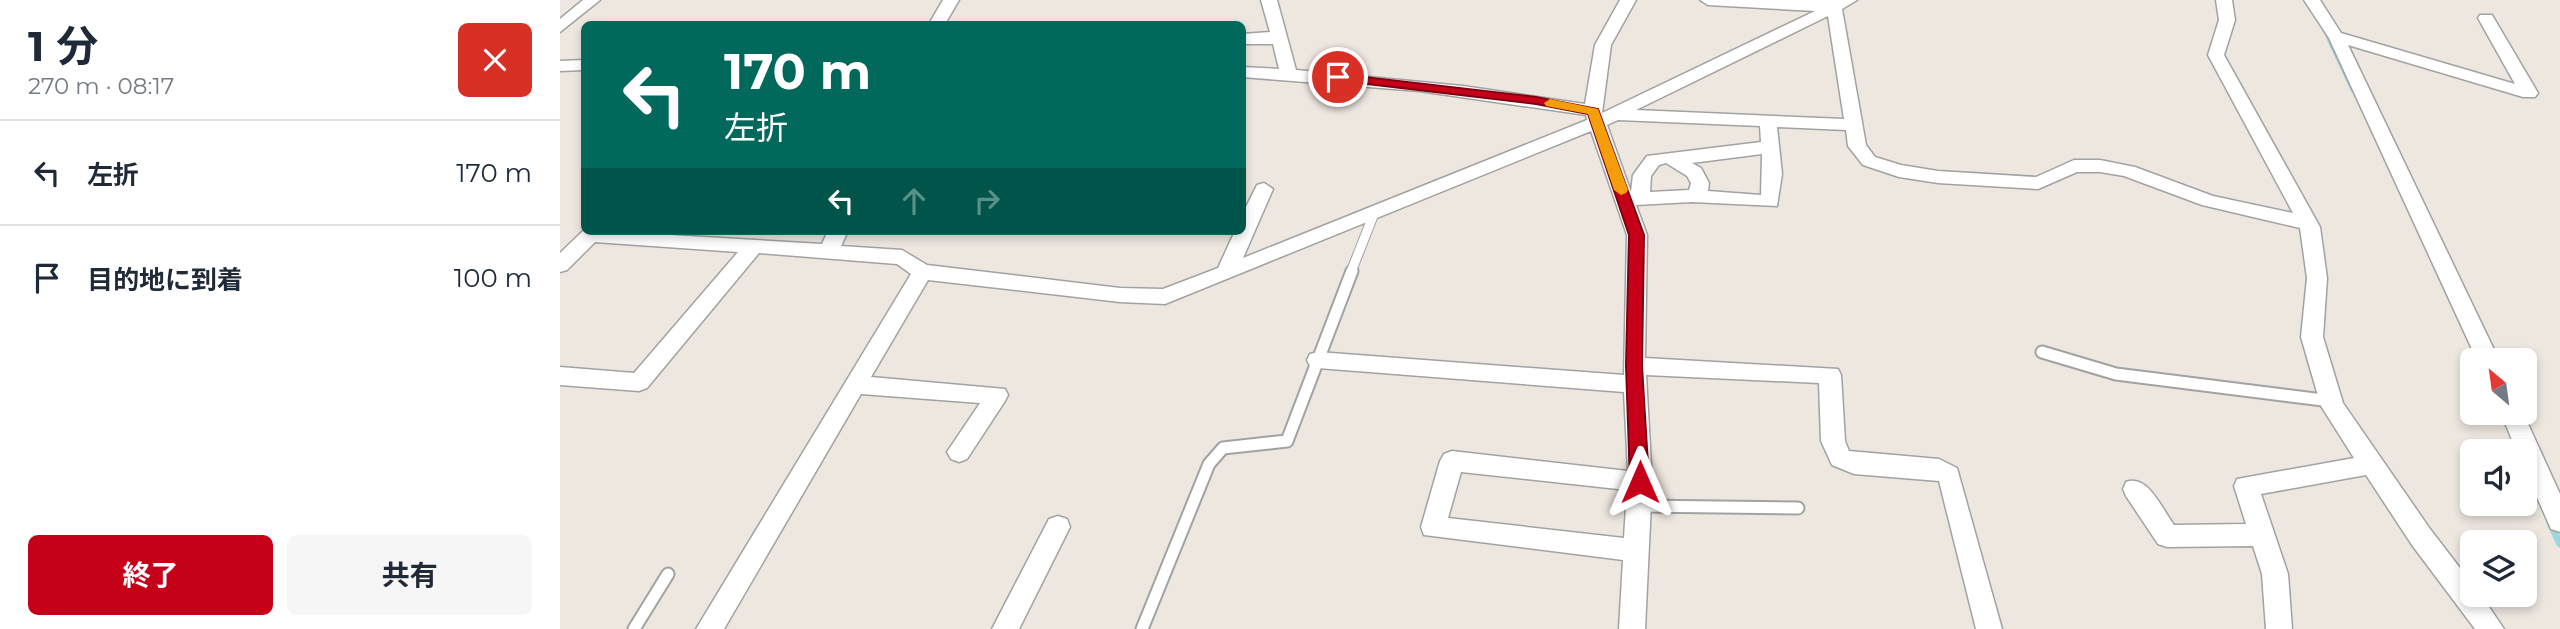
<!DOCTYPE html>
<html lang="ja">
<head>
<meta charset="utf-8">
<style>
  :root { --surface:#fff; --page:#f6f6f7; --text:#1f2937; --muted:#747a83; --line:#e0e1e3; --accent:#c70019 }
  body { margin:0; font-family:Montserrat,"Noto Sans JP",sans-serif; background:var(--page); color:var(--text); height:100vh; display:flex; flex-direction:column; font-size:26px; white-space:nowrap }
  * { box-sizing:border-box; margin:0 }
  p { font-size:23px; color:var(--muted) }
  .icon { flex:none; width:38px; height:38px; fill:none; stroke:currentColor; stroke-width:2; stroke-linecap:round; stroke-linejoin:round }
  .map { position:relative; flex:1; overflow:hidden }
  .sheet { display:flex; flex-direction:column; background:var(--surface); width:560px }
  .sheet>* { flex:none }
  .hud { position:absolute; left:21px; top:21px; width:665px; height:214px; border-radius:10px; box-shadow:0 4px 10px #0003; background:#00695c; color:#fff; overflow:hidden }
  .needle { width:46px; rotate:331deg }
  .controls { position:absolute; left:1900px; top:348px; display:grid; gap:14px }
  .controls a { display:grid; place-items:center; width:77px; height:77px; border-radius:10px; background:var(--surface); box-shadow:0 4px 10px #0003; font-size:35px }
  .pin { position:absolute; display:grid; place-items:center; width:60px; height:60px; color:#fff; margin:-30px; border:4px solid #fff; border-radius:50%; box-shadow:0 2px 7px #0007 }
  .me { position:absolute; width:77px; margin:-38px; rotate:0deg; stroke-linejoin:round; filter:drop-shadow(0 0 5px #0008) }
  .turn { display:flex; align-items:center; gap:24px; height:147px; padding:0 28px; font-size:32px }
  .turn .icon { width:91px; height:91px; stroke-width:2.5 }
  .turn b { display:block; font-size:49px; line-height:60px }
  .lanes { display:flex; align-items:center; height:66px; padding:0 28px; background:#0003; justify-content:center; gap:35px; direction:ltr }
  .lanes .off { opacity:.35 }
  .round { display:grid; place-items:center; flex:none; width:74px; height:74px; border-radius:10px; background:var(--page) }
  .head { display:flex; align-items:center; justify-content:space-between; height:119px; padding:0 28px }
  h1 { font-size:42px; font-weight:700; line-height:52px }
  .button { display:flex; gap:14px; margin-top:auto; padding:14px 28px }
  .button a { flex:1; height:80px; border-radius:10px; background:var(--accent); color:#fff; font-size:28px; font-weight:700; line-height:80px; text-align:center }
  .button a+a { background:var(--page); color:var(--text) }
  ul { padding:0; list-style:none }
  li { display:flex; align-items:center; gap:21px; height:105px; padding:0 28px; border-top:2px solid var(--line) }
  li div { flex:1 }
  li b { display:block; font-size:26px }
  li em { font-style:normal }
  main { display:flex; flex:1; min-height:0 }
  .map>svg:first-child { display:block }
  .lines { fill:none; stroke-linecap:round; stroke-linejoin:round }
  .stream-far1 { stroke:#9cd9df; stroke-width:5 }
  .stream { stroke:#9cd9df; stroke-width:7 }
  .lane-far1-casing { stroke:#a2a2a2; stroke-width:11 }
  .lane-casing { stroke:#a2a2a2; stroke-width:15 }
  .street-casing { stroke:#a2a2a2; stroke-width:3 }
  .lane-far1 { stroke:#fff; stroke-width:9 }
  .lane { stroke:#fff; stroke-width:11 }
  .street { fill:#fff; fill-rule:evenodd }
  .route { fill:#c70019; stroke:#810010; stroke-width:2 }
  .slow { fill:#f59e0b }
</style>
</head>
<body>
<main>
<section class="sheet">
<div class="head"><div><h1>1 分</h1><p>270 m · 08:17</p></div><a class="round" style="background:#d93025;color:#fff"><svg class="icon" aria-label="close" viewBox="0 0 24 24"><path d="M6 6l12 12M18 6L6 18"/></svg></a></div>
<ul>
<li><svg class="icon" aria-label="left" viewBox="0 0 24 24"><path d="M17 20v-9H6M10 6l-5 5 5 5"/></svg><div><b>左折</b></div><em>170 m</em></li>
<li><svg class="icon" aria-label="arrive" viewBox="0 0 24 24"><path d="M6 21V4h12l-3 4 3 4H6"/></svg><div><b>目的地に到着</b></div><em>100 m</em></li>
</ul>
<div class="button"><a>終了</a><a>共有</a></div>
</section>
<div class="map">
<svg width="2000" height="629" viewBox="0 0 2000 629">
  <rect width="100%" height="100%" fill="#eee7e0"/>
  <g class="lines">
    <!-- stream-far1 -->
    <polyline class="stream-far1" points="1765,30 1793,90"/>
    <!-- stream -->
    <polyline class="stream" points="1990,523 2000,544"/>
    <!-- lane-far1 casing -->
    <g class="lane-far1-casing">
      <polyline id="lane-far1" points="791,272 815,211"/>
    </g>
    <!-- lane casing -->
    <g class="lane-casing">
      <g id="lane">
        <polyline points="1482,352 1556,374 1771,401"/>
        <polyline points="1079,506 1238,508"/>
        <polyline points="74,629 108,574"/>
        <polyline points="582,629 649,464 663,448 727,441 792,271"/>
      </g>
    </g>
    <!-- street casing -->
    <g class="street-casing">
      <g id="street">
        <polygon points="23,0 40,0 0,32 0,19"/>
        <polygon points="383,0 399,0 385,24 369,24"/>
        <path d="M701,0H717L736,70L903,86L1025,104L1035,45L1060,0H1076L1051,45L1042,113L1255,11L1148,5L1140,0H1297L1282,9L1306,145L1315,157L1341,165L1378,171L1476,177L1514,160H1540L1575,167L1653,196L1733,213L1648,55L1659,20L1656,0H1672L1675,20L1664,55L1760,227L1767,278L1763,337L1783,403L1870,529L1913,585V595H1921L1944,629H1915L1852,545L1806,475L1701,494L1728,574L1732,629H1706L1702,574L1693,546L1607,547L1598,544L1566,496L1563,489L1566,482C1588,474 1602,509 1614,525L1686,524L1674,486L1677,479L1794,458L1761,406L1741,337L1747,278L1740,228L1642,205L1564,176L1540,172H1517L1478,189L1378,183L1339,177L1303,165L1288,146L1286,130L1217,127L1222,174L1217,206L1132,202L1076,205L1087,235L1085,358L1278,369L1281,375L1285,441L1289,451L1379,459L1397,468L1442,629H1416L1379,481L1294,474L1272,465L1261,441L1259,383L1086,375L1092,482L1085,629H1059L1063,560L864,535L861,527L880,461L884,454L892,451L1068,471L1064,392L758,368L750,366L747,360L750,354L758,352L1064,375L1067,235L1031,131L605,304L560,302L368,280L311,377L445,389L448,395L445,401L407,459L399,462L391,459L387,452L420,403L301,394L164,629H136L351,274L337,264L199,253L87,388L79,391L0,385V367L74,373L178,252L35,242L7,270L0,272V253L24,230L262,244L268,231H288L281,246L342,250L367,265L560,288L603,289L658,268L675,231H682V215L697,185L704,183L713,189L683,258L1027,120L1026,115L859,91L682,77V67L719,69L713,44H682V34L710,32ZM1268,16L1284,119L1076,110ZM1058,120L1200,126L1201,142L1087,156L1073,175L1071,192L1047,125ZM1202,154L1201,195L1148,191L1149,183L1141,168L1132,163ZM1106,163L1127,176L1131,183L1129,190L1090,192L1091,176L1099,165ZM901,472L1067,490L1064,538L888,518Z"/>
        <polygon points="1744,0 1760,0 1781,33 1955,84 1918,18 1920,15 1932,15 1978,93 1975,97 1963,97 1788,45 1939,360 1917,360 1769,38"/>
        <polygon points="24,60 24,70 0,71 0,61"/>
        <polygon points="1941,413 1963,413 2000,494 2000,532 1991,529 1965,470 1965,452 1957,452"/>
        <polygon points="498,516 507,519 510,527 459,629 432,629 489,519"/>
      </g>
    </g>
    <!-- lane-far1 -->
    <use href="#lane-far1" class="lane-far1"/>
    <!-- lane -->
    <use href="#lane" class="lane"/>
    <!-- street -->
    <use href="#street" class="street"/>
  </g>
  <!-- route -->
  <polygon class="route" points="778,74 976,97 1038,109 1084,235 1082,366 1089,482 1086,487 1080,490 1070,482 1066,366 1069,235 1028,114 976,104 774,80 774,75"/>
  <!-- slow -->
  <polygon class="slow" points="990,99 1038,109 1068,190 1066,193 1061,195 1054,190 1028,114 986,106 984,103"/>
</svg>
<div class="controls">
<a><svg class="needle" viewBox="-14 -14 28 28"><path d="M0-13l5 13h-10z" fill="#e53935"/><path d="M0 13l5-13h-10z" fill="#747a83"/></svg></a>
<a><svg class="icon" aria-label="sound" viewBox="0 0 24 24"><path d="M4 9h4l5-4v14l-5-4H4zM17 9q2 3 0 6"/></svg></a>
<a><svg class="icon" aria-label="layers" viewBox="0 0 24 24"><path d="M12 4l9 5-9 5-9-5zM3 14l9 5 9-5"/></svg></a>
</div>
<div class="pin" style="left:778px;top:77px;background:#d93025"><svg class="icon" aria-label="arrive" viewBox="0 0 24 24"><path d="M6 21V4h12l-3 4 3 4H6"/></svg></div>
<svg class="me" style="left:1080px;top:482px" viewBox="-20 -20 40 40"><path d="M0-17L14 15 0 8-14 15z" fill="#c70019" stroke="#fff" stroke-width="4"/></svg>
<div class="hud">
<div class="turn"><svg class="icon" aria-label="left" viewBox="0 0 24 24"><path d="M17 20v-9H6M10 6l-5 5 5 5"/></svg><div><b>170 m</b>左折</div></div>
<div class="lanes"><svg class="icon" aria-label="left" viewBox="0 0 24 24"><path d="M17 20v-9H6M10 6l-5 5 5 5"/></svg><svg class="icon off" aria-label="ahead" viewBox="0 0 24 24"><path d="M12 20V5M6 11l6-6 6 6"/></svg><svg class="icon off" aria-label="right" viewBox="0 0 24 24"><path d="M7 20v-9h11M14 6l5 5-5 5"/></svg></div>
</div>
</div>
</main>
</body>
</html>
